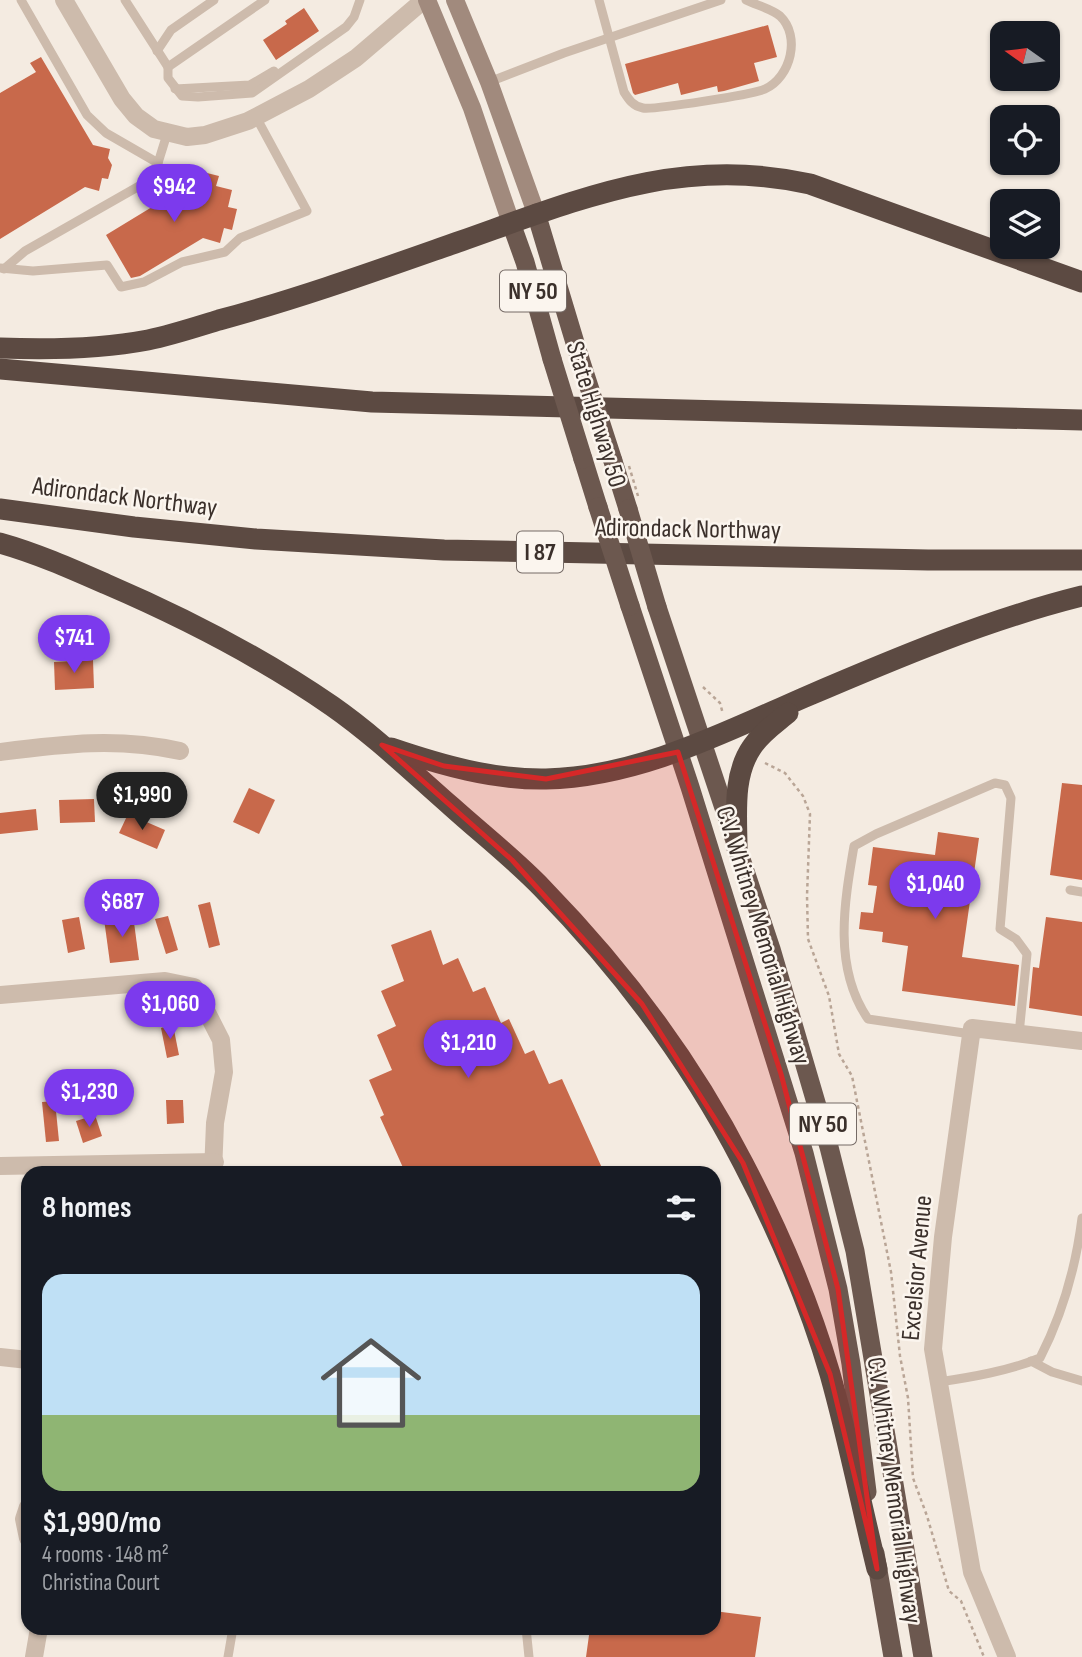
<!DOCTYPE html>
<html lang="en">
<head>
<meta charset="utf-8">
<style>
	body { margin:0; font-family:"Sofia Sans Condensed",sans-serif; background:#242831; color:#f1f3f6; height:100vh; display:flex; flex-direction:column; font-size:26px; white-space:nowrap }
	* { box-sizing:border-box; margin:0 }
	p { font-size:23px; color:#9ea1a6 }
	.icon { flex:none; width:38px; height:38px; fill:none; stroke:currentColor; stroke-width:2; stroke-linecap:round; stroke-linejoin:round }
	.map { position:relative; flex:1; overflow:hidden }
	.sheet { position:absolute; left:21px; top:1166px; width:700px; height:469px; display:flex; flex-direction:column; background:#171b24; border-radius:21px; box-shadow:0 2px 5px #0004 }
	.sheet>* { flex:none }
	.needle { width:46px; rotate:284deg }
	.tools { position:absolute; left:990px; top:21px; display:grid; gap:14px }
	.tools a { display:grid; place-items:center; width:70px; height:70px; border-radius:14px; background:#171b24; box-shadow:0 2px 5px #0004; font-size:35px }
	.price { position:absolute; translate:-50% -60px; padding:0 16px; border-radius:24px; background:#7c3aed; color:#fff; font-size:23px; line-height:46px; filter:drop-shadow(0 2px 4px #0008) }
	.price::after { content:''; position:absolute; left:50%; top:42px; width:21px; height:16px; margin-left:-10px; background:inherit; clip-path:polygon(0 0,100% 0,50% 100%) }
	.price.current { background:#222; color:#fff }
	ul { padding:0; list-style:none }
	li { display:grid; align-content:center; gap:14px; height:371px; padding:0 21px }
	li span { display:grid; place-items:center; height:217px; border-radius:21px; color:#555 }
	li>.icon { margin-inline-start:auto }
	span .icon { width:126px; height:126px; fill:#fffc; stroke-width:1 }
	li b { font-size:30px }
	h2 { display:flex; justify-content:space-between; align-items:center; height:84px; padding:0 21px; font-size:30px }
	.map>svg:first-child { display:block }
	.building { fill:#c8694b }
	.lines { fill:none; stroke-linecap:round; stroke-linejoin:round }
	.path { stroke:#b9a596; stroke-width:2.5; stroke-dasharray:3.5 3.5; stroke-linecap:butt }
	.service { stroke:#cdbbac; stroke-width:9 }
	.minor { stroke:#cdbbac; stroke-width:18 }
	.secondary { stroke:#a18a7d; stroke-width:18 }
	.trunk { stroke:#6c584f; stroke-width:19 }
	.motorway { stroke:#5c4a42; stroke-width:21 }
	.path-bridge { stroke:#b9a596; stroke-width:2.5; stroke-dasharray:3.5 3.5; stroke-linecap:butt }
	.trunk-bridge { stroke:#6c584f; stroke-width:19 }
	.marked { fill:#d62828; fill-opacity:0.2; stroke:#d62828; stroke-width:5; stroke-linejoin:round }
	.labels { text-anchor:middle; stroke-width:5; stroke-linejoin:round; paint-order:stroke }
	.shield { fill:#fbf5ee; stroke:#756b66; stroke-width:2 }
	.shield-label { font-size:24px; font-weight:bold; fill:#3b302b }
	.street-label { font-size:26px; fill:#3b302b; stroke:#fbf5ee }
</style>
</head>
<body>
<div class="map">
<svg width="1082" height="1657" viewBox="0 0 1082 1657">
	<rect width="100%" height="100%" fill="#f4ebe1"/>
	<g class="building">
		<path d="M304,8L319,31L276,60L263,40L287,24L285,21Z"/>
		<path d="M768,25L777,57L754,63L759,81L724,91L718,92L717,86L681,95L678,83L635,95L633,93L625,64Z"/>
		<path d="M41,57L93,145L110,149L108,158L112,165L108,179L102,178L99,191L85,187L0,239V93L36,72L30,63Z"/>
		<path d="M199,171L219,176L216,186L232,190L228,207L237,209L232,230L224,228L220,243L203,238L140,276L131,278L106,235L175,193L179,176L197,181Z"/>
		<path d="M93,660L94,688L55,690L54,662Z"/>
		<path d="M1062,783L1082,785V880L1050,875Z"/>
		<path d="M249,788L275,800L259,834L233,822Z"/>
		<path d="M94,799L95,822L60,823L59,800Z"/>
		<path d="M36,809L38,830L0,834V813Z"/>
		<path d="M128,814L165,830L157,849L119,833Z"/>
		<path d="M938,832L979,838L962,957L1019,965L1015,1006L902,991L908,946L882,942L883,932L859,929L861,912L873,913L877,886L868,885L873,847L935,855Z"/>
		<path d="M210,902L220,945L209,948L198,905Z"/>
		<path d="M133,915L139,960L110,963L104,919Z"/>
		<path d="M168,916L178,950L166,954L155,919Z"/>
		<path d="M79,917L85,949L68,953L62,920Z"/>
		<path d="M1046,917L1082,922V1016L1029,1008L1033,967L1039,968Z"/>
		<path d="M431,930L443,965L458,958L473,992L485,987L501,1023L509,1019L525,1054L534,1050L549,1084L562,1079L602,1168L591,1172H405L380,1117L384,1115L369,1080L392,1070L377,1035L396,1026L381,991L404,981L391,945Z"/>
		<path d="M173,1025L179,1055L167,1058L161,1028Z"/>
		<path d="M166,1100H183L184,1123L167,1124Z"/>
		<path d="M55,1101L59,1141L46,1142L42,1102Z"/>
		<path d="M95,1115L102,1136L83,1143L76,1121Z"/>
		<path d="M714,1611L761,1617L755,1657H586L590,1628H714Z"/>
	</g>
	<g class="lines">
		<g class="path">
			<path d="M703,687L720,703L723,714"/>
			<path d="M765,763L785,773L803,796L810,814L807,896L808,939L829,996L839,1054L852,1076L891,1272L900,1356L908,1398L913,1478L927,1516L949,1591L961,1601L984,1657"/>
		</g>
		<g class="service">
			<path d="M21,0L87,115L106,133L158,163L167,134"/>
			<path d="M125,0L168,67L265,0"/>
			<path d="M599,0L624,92C629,100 633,106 643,108C654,110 755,94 765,89C791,77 801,36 780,16C772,9 756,5 746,0"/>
			<path d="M157,51L171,30L214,0"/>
			<path d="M168,67V78L182,96L198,97L252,93L346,27L354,17L360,0"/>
			<path d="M489,82L564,53L721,0"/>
			<path d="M175,89L250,85L274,71"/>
			<path d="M0,268L33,271L107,265L121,287L144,282L182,262L225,252L240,238L307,211L256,117"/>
			<path d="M4,269L25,251L148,181L158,163"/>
			<path d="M1070,890L1082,892"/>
			<path d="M971,1034L868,1019C833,968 844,904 854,846L876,834L995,783L1005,785L1011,798L1000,929L1016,939L1027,954L1019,1034"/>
			<path d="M1031,1361L1052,1372L1082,1381"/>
			<path d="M939,1382C972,1377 1008,1371 1040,1358C1062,1315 1076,1266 1082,1218"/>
			<path d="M526,1628L529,1657"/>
			<path d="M228,1657L233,1628"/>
		</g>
		<g class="minor">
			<path d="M64,0L122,99L136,116L154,129L187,137L205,135L248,121L309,89L356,58L424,0"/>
			<path d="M0,752C63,744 117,737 180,751"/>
			<path d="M0,995L165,981L194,987L221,1040L224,1072L215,1123L213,1172"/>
			<path d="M0,1166L215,1162"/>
			<path d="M0,1357L28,1360"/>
			<path d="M28,1507L24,1519L28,1538"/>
			<path d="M34,1657L39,1628"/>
			<path d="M1007,1657L972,1572L933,1349L943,1237L972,1028L1082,1041"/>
		</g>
		<g class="secondary">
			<path d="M427,0L472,108L511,223"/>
			<path d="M455,0L489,82L536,213"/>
		</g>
		<g class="trunk">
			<path d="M536,213L579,356"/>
			<path d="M511,223L525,262L552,359"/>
			<path d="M583,459L598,507"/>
			<path d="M613,461L628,509"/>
			<path d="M630,606L690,787L804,1153L838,1289L851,1364L867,1492"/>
			<path d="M657,607L771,949L829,1147L855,1251L923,1657"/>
			<path d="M875,1553L893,1657"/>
		</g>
		<g class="motorway">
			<path d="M0,348C49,350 100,349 148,340C172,335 196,327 219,320C301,298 381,269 461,241C580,199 681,155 810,184L1082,282"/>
			<path d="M0,369L372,402L1082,420"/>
			<path d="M0,509L134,527L256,539L444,550L928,560H1082"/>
			<path d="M0,543C36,553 72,569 106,584C185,618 261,657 332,706C375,736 413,773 452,807C482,834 514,859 542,888C622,970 691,1062 743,1163C778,1230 809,1302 830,1374C848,1438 861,1504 877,1569"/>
			<path d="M391,748C441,765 493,780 546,779C637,777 721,734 803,698C894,659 986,620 1082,596"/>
			<path d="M737,849C737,815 732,776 752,747C761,733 776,723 788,713"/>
		</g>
		<path class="path-bridge" d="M629,466L638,496"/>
		<g class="trunk-bridge">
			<path d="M579,356L613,461"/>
			<path d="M552,359L583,459"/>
			<path d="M598,507L630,606"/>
			<path d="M628,509L657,607"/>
		</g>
	</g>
	<path class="marked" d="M382,745L444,766L546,779L678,752L781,1074L838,1289L877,1569L830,1374L743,1163L642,1004L512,860Z"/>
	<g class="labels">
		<g class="shield">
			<rect x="500" y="270.5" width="66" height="41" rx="5"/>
			<rect x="517" y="531.5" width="46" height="41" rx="5"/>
			<rect x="790" y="1103.5" width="66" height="41" rx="5"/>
		</g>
		<g class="shield-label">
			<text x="533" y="299">NY 50</text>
			<text x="540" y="560">I 87</text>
			<text x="823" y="1132">NY 50</text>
		</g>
		<g class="street-label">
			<text transform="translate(597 414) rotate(73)" y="9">State Highway 50</text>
			<text transform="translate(125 496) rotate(7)" y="9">Adirondack Northway</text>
			<text transform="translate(688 528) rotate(1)" y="9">Adirondack Northway</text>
			<text transform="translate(764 935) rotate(73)" y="9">C.V. Whitney Memorial Highway</text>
			<text transform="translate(916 1268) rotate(-85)" y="9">Excelsior Avenue</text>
			<text transform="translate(895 1490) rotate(82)" y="9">C.V. Whitney Memorial Highway</text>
		</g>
	</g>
</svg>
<div class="tools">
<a><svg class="needle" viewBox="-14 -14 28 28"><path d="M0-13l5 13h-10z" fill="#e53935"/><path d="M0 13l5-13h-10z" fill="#9ea1a6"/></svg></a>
<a><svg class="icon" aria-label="locate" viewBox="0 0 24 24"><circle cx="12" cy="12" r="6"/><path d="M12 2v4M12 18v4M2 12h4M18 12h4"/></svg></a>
<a><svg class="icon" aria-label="layers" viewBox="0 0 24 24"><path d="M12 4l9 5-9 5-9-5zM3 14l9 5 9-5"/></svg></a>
</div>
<b class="price" style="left:174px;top:224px">$942</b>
<b class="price" style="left:74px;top:675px">$741</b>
<b class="price current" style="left:142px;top:832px">$1,990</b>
<b class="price" style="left:935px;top:921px">$1,040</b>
<b class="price" style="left:122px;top:939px">$687</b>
<b class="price" style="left:170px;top:1041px">$1,060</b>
<b class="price" style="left:468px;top:1080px">$1,210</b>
<b class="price" style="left:89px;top:1129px">$1,230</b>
<section class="sheet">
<h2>8 homes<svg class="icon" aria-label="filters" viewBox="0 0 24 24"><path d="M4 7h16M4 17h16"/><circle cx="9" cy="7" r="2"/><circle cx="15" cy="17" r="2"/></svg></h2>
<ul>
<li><span style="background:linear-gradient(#bfe0f5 65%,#8fb573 0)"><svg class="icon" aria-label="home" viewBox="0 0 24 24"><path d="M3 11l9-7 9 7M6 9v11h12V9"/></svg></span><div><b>$1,990/mo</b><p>4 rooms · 148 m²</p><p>Christina Court</p></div></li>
</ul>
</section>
</div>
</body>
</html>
